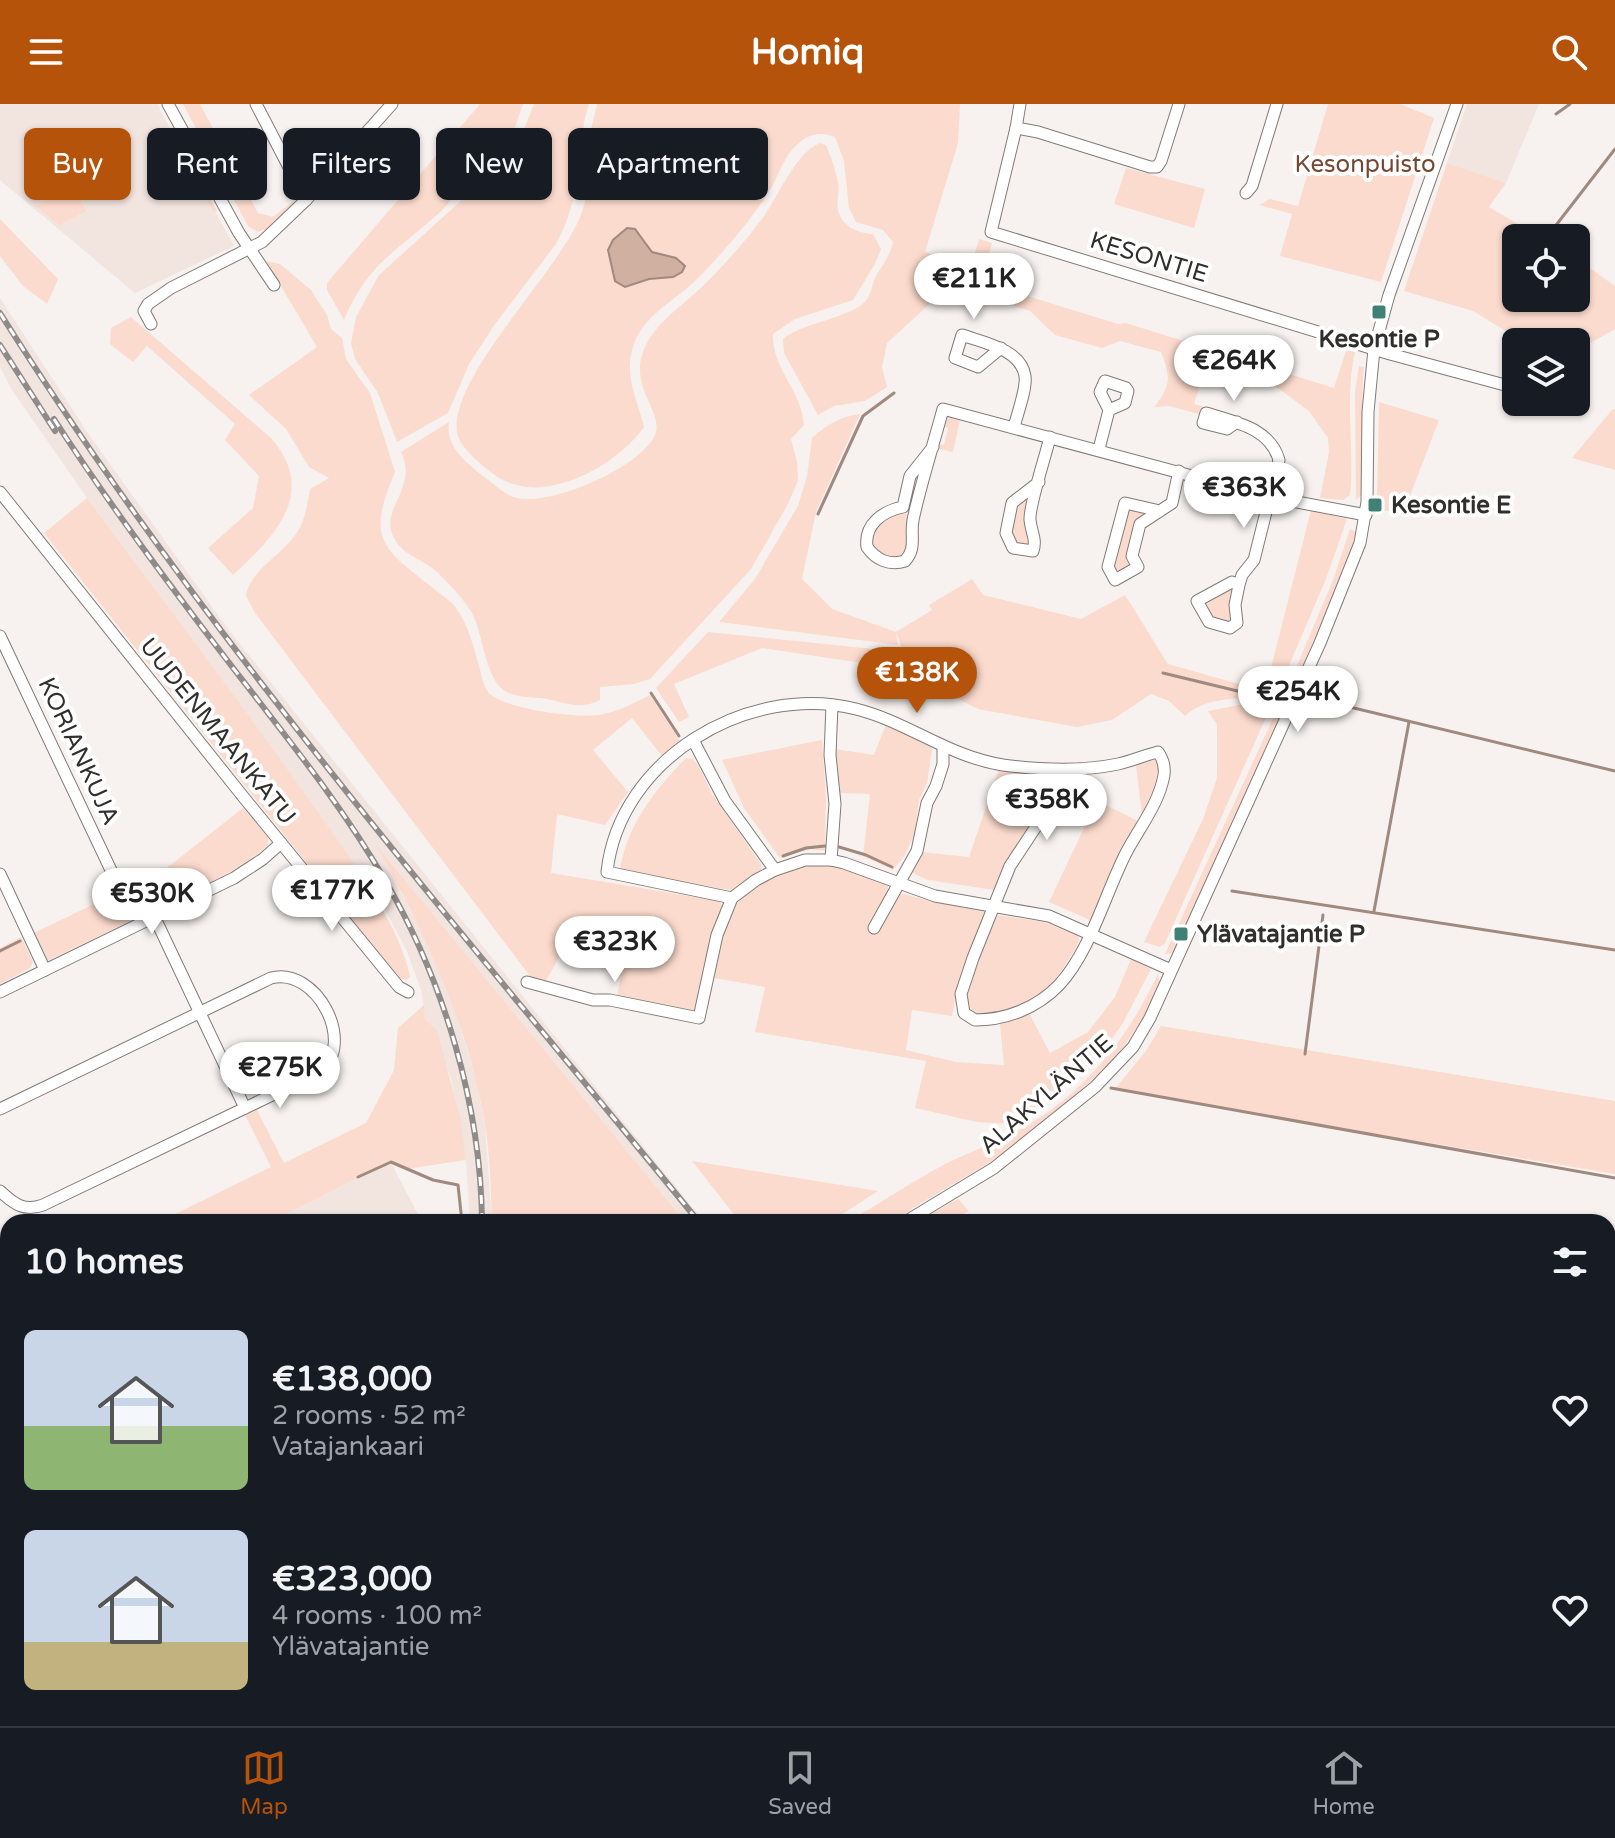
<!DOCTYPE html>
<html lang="en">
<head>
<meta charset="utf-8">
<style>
	body { margin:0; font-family:"Varela Round",sans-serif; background:#242831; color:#f1f3f6; height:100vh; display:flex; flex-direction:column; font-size:30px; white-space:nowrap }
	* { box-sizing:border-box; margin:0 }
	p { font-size:26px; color:#9ea1a6 }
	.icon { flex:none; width:44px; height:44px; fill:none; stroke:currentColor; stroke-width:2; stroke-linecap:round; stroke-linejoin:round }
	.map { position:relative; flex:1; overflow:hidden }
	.panel { position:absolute; left:0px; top:1110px; width:1616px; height:512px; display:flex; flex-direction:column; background:#171b24; border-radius:24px 24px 0 0; box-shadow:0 2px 6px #0004 }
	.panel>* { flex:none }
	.hud { position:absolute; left:24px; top:24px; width:800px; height:72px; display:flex; gap:16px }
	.buttons { position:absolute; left:1502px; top:120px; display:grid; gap:16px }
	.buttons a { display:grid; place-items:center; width:88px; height:88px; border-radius:12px; background:#171b24; box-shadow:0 2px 6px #0004; font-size:40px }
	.price { position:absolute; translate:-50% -68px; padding:0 18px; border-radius:28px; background:#fff; color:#222; font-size:26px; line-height:52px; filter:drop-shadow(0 2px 4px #0008) }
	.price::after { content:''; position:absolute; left:50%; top:48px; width:24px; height:18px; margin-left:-12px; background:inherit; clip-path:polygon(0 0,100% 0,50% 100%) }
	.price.on { background:#b45309; color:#fff }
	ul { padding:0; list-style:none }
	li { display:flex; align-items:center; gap:24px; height:200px; padding:0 24px }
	li span { display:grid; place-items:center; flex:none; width:224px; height:160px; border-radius:12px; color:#555 }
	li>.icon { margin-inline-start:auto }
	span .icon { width:96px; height:96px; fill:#fffc; stroke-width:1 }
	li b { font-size:34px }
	h2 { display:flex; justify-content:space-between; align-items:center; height:96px; padding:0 24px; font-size:34px }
	.chip { padding:0 28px; border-radius:12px; background:#171b24; box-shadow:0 2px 6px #0004; font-size:28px; line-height:72px }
	.chip.on { background:#b45309; color:#fff }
	header { display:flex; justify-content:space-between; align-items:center; height:104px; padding:0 24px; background:#b45309; color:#fff; font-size:36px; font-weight:800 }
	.tabs { display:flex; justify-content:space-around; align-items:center; height:112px; border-top:2px solid #363941; background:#171b24; font-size:22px; color:#9ea1a6 }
	.tabs a { display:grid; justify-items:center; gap:4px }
	.tabs .on { color:#b45309 }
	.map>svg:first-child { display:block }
	.built { fill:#f2e4de }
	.green { fill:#fbdbcd }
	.water { fill:#d0b0a1; stroke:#a0897e; stroke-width:2 }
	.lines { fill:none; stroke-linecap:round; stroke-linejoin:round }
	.stream { stroke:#a0897e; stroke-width:3 }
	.minor-casing { stroke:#807b78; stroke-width:13 }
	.major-casing { stroke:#d2d1d1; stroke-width:16 }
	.minor { stroke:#fff; stroke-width:11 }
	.major { stroke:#80e6d7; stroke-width:14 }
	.rail-casing { stroke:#8f8b89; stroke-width:6 }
	.rail { stroke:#fff; stroke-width:3; stroke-dasharray:9; stroke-linecap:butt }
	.poi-dot { fill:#3f8275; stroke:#fff; stroke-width:3 }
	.labels { text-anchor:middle; stroke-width:8; stroke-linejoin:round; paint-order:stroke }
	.park-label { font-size:24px; fill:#764731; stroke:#fff }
	.street-label { font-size:24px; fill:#312f2e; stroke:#fff }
	.poi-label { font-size:24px; font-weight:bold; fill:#312f2e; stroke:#fff; text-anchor:start }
</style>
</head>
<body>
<header><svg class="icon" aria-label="menu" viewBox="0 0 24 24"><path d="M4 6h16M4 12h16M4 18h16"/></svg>Homiq<svg class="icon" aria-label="search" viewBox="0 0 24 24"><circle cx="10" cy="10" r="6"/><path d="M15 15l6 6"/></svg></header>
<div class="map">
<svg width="1615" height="1622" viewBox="0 0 1615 1622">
	<rect width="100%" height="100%" fill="#f7f2ef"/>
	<g class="built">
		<path d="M0,0H157L234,142L135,189L0,76Z"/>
		<path d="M1467,0H1539L1506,79L1447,59Z"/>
		<path d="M0,194L87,328L228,525L704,1118H685L379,746L430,844L452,897L477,978L485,1022L492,1118H470L466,1056L451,974L425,916L422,889L407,847L381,798L285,662L87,394L12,286L0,263Z"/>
		<path d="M390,1057L422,1118H271Z"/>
		<path d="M0,1251L8,1255V1319L0,1324Z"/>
		<path d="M8,1350V1614H96L84,1622H0V1351Z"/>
		<path d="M136,1614H341L335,1622H124Z"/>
		<path d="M399,1614H581L580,1622H396Z"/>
		<path d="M608,1614H746L747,1622H606Z"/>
	</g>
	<g class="green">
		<path d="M183,0H200L258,109L273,113L297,94L281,114L268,124L258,128L248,122Z"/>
		<path d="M480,0H523C518,13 515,28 507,40C495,58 477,68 462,83C453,92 447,103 437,111C394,149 368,160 344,216L327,186V179Z"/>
		<path d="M534,0H589L584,18L580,75L566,119L556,140L495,220L469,260L448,309L397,338L378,289L355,255L351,239L356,213L379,171L515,48Z"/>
		<path d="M597,0H960L958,39L925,148L961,160L960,172L887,239L882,263L887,283L865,297L834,302L818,311L784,249L783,235C803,218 856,213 867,195C872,189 872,179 876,172C883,160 890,152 893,138L883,126L856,118L849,104L844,57L835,33C819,26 804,31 792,46C782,58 777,75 768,89C751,116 716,157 693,179C672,198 644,212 634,240C623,271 637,294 644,323C626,348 595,369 566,378C537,387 511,386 487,365C477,357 458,341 457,328C449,272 562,165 582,108C591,82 586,56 590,30C592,20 595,10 597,0Z"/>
		<path d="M1328,0H1400L1434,14L1381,178L1280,152L1292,110L1259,101L1270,95L1298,102Z"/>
		<path d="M172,25L217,107L214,108L204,91L200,92L169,32Z"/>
		<path d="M820,39L826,41C831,53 836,66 838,79C840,88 836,98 838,106C842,123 858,129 873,130L881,145L875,160L853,196L795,215L773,230C772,265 802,287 804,321L791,335L797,358L798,377L788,400L751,465L650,575L634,580L600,583V596C581,606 566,599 547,595C533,593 517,594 505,587C485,575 483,529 472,509C468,503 463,495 458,490C450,481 441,471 432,464C419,454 402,450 394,434C378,405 419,385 401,348L449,318C445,346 471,362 491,378C498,384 508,392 517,394C551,402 640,364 655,331C665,307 624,281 647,239C660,215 686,199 706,179C724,161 742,141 758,120C777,98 793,50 820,39Z"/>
		<path d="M1447,59L1506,79L1489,103L1541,134H1516V194H1576V154L1615,182V225L1576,247V238H1524L1473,207L1404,187Z"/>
		<path d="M1126,64L1205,85L1194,124L1114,100Z"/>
		<path d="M70,85L74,88L76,87L86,107L59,121L36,102Z"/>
		<path d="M0,115L58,175L47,200L23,182L0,152Z"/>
		<path d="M979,135L992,139L981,179L967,175Z"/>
		<path d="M266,157L280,160L311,186L327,211L331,225L342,234L346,255L370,289L395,368C367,435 380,443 433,484C440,490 450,496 456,504C469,522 474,544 480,566C482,573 484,583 488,588C502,605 577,614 599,611C618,608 634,599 650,591L680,637L662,652L632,614L593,646L628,688L605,721L557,710L551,769L719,797L723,803L707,849L698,904L688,908L617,892L623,861H633L638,832L571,818C564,839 558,859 545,878L533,876L255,509L246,492C250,467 278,453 293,434C305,420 307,402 310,385L329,374L309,363L286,325L249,291L317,243Z"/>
		<path d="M982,178L1118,220L1126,219L1334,284L1347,244L1355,247C1344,295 1355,343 1350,391L1343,396L1320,394L1329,348L1328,334L1309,307L1278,284L1219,264L1202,273L1194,300L1204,303L1202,311L1169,302L1154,303C1171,282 1171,273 1161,248L1120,237L1102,244L1055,231L1030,207L984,193Z"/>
		<path d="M131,213L271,334C319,389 274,433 233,471L208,444L253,404L259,372L225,336L235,320L147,242L133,258L110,240L111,224Z"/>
		<path d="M1359,262L1364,263C1359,304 1369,346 1362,386C1361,393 1361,391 1356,396L1355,289Z"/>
		<path d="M1379,298L1439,316L1403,410L1382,406L1377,398Z"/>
		<path d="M1615,305V366L1572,354L1612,306Z"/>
		<path d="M860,310L816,408L802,475L832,505L896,528L932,506L929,501L972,475L983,491L1081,515L1125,491L1168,560L1246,582L1271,564L1311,406L1347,415L1326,475L1279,585C1263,602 1216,584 1185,612L1169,597L1151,590L1112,616L1077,623L978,605L944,588L909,566L762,544L674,580L689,613L679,618L656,584L708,528L903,548L896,528L898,541L719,518L755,475L798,402L807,372L812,334C828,320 839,313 860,310Z"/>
		<path d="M947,313L960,316L953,348L936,344L937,340L944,341L948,324L941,322Z"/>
		<path d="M87,394C163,497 241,599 315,704C348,751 398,816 410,872L407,876L398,874L44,429Z"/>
		<path d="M1026,394L1028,395L1029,442L1017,440L1011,433L1014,407Z"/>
		<path d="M1127,403L1144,408V411L1132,462L1119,469L1113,460Z"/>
		<path d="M896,409L906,410L909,414L906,429L908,442L905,451L890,456L871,443C872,426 878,414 896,409Z"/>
		<path d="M1350,425L1356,428L1354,437L1325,511L1177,843L1173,849L1165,850L1296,564L1333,476Z"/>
		<path d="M1231,483L1234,486L1232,515L1229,519L1214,516L1204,501L1205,497Z"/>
		<path d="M1260,597L1272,600L1165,839L1160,843L1144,838L1203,715L1217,674V620L1208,607Z"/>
		<path d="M886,620L931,643L932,646L927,679L919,696L915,728L905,751L893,766L863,752L870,690L839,689L835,645L874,651Z"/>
		<path d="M822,636L826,693L825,747L810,745L780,754L744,704L722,656Z"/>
		<path d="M686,654L693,655L698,661L712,690L761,760V766L730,786L620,767C626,722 655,686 686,654Z"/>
		<path d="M1154,656L1159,661L1153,687L1142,711L1136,661Z"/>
		<path d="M999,665L1041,670L1045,673L1041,705L1006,758L994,786L928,776L910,768L922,748L969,753Z"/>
		<path d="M1106,701L1138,717L1090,816L1049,798L1087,718Z"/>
		<path d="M243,704L268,734V741C242,765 208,779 176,795L170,782L150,792L144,787L149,778Z"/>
		<path d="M376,741L685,1118H492C491,1085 490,1052 485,1020C468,919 425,829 376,741Z"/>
		<path d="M814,760C841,761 864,770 888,782V786L872,820L896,791L904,790L933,798L982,806L985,809L961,871L952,912L912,906L906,946L956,958L1004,961L1000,920L1029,909L1050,949L1088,928L1115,893L1131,855L1151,865L1123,919L1105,945L1075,974L1011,1020L977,1018L915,1004L926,957L755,928L765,883L714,874C729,799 735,780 814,760Z"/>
		<path d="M119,788L134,798L141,812L47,857L34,829Z"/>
		<path d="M998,811L1044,818L1078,832L1079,837C1057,881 1030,910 977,910C972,906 968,902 967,895C965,878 988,825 998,811Z"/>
		<path d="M21,833L33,858L30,864L0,880V844Z"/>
		<path d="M1158,870L1160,879L1148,907L1115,955L1067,998L1000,1052L913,1104L895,1118H859L856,1113C885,1096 915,1076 945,1060C967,1049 990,1041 1012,1030C1081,994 1125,939 1158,870Z"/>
		<path d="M424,901L425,916L437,926L460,1013L466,1056L407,1065L390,1057L271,1118H159L271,1063L245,1011L257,1006L284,1059L366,1019L394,966L398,924Z"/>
		<path d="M1161,922L1615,997V1070L1114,986L1146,947Z"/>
		<path d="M692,1057L878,1087L830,1118H740Z"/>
		<path d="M958,1095L969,1107L950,1118H917Z"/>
		<path d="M1608,1583L1615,1584V1622H1415L1367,1614H1608Z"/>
	</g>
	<path class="water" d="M627,124L635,125L652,148L676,154L685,162L682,168L673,173L649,175L625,183L615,177L608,146L613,136Z"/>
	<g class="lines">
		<g class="stream">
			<path d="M1556,10L1570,0"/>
			<path d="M1550,129L1615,45"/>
			<path d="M818,410L863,312L894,289"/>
			<path d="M1163,569L1254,591"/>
			<path d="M651,589L679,632"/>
			<path d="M1329,598L1615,667"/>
			<path d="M839,743L866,751L892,763"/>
			<path d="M783,752L806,744L825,742"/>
			<path d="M1232,787L1615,846"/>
			<path d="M1374,807L1409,618"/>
			<path d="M0,847L20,837"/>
			<path d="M1305,950L1323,811"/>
			<path d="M1111,984L1615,1074"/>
			<path d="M358,1073L391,1058L433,1076L458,1081L462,1118"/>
			<path d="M1609,1210L1615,1132"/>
			<path d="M1608,1306L1612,1347L1608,1357"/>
			<path d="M859,1614L879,1622"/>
			<path d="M1073,1614L1080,1622"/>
			<path d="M1285,1622L1295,1614"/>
		</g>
		<defs>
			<g id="minor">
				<path d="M168,0L239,129L274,181"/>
				<path d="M256,0L306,96"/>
				<path d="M1020,0L1016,24L991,128L1390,250L1516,284"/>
				<path d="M1016,24L1038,28L1150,63H1157L1161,57L1179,0"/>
				<path d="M1246,89L1252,82L1277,0"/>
				<path d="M151,220L144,207L148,200L171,184L262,138L306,96L392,0"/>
				<path d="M1001,244L978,263L955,254L962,231C982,238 1021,245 1025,272C1027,284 1017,311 1014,323"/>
				<path d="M1237,318L1227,325L1203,319L1206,309C1235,318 1270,324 1279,356L1254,456L1242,471L1239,481L1235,501L1237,519L1230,524L1209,518L1197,497L1232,478L1239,481"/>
				<path d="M933,343L910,372L903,403C883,407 864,420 867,443C876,456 890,462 905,457C917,444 910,432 913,416C921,379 933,342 943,305L1270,393L1366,411"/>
				<path d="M1099,345L1109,306L1100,288L1105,277L1126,284L1128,287L1125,299L1109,306"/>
				<path d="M1039,378L1012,399L1006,429L1013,444L1033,447C1037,435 1031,428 1030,416C1029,401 1046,351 1050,333"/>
				<path d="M0,388L245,695L399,883L408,888"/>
				<path d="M1160,407L1125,399L1108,463L1115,476L1138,463L1132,452L1140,420L1172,399L1179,367"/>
				<path d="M0,532L118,781L137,792L154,812L245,1004"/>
				<path d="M693,636L725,697L775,766"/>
				<path d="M831,756L835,700L830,651L832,601"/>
				<path d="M0,770L45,866"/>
				<path d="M732,794L607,768C619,655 748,578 856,605C908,618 947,652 1003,661C1041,666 1080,668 1118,660C1132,657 1145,651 1158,648C1163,655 1165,663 1164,671C1159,700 1139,724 1126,749C1105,790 1090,848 1059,881C1037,904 1006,916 975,916L964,909L961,890L973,854L1010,762L1049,703L1052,666"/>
				<path d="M874,824L917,747L927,699L936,682L943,660V644"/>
				<path d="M527,878L593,896H610L699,914L717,831L732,794L756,776L775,766L805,756H831L844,759L935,792L1049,812L1171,866"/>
				<path d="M0,888L234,774L263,755L281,739"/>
				<path d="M0,1005L271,874C316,862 357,939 320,968L43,1101C24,1108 14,1100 0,1087"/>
				<path d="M905,1118L994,1064L1095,983L1133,943L1150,914L1320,539L1360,439L1367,398L1368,308L1374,245L1389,191L1457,0"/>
				<path d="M0,1162L8,1165"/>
				<path d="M0,1335L8,1333"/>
				<path d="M1124,1614L1131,1622"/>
				<path d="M1322,1614L1367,1622"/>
				<path d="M835,1621L840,1614"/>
				<path d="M102,1622L114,1614"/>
				<path d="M597,1622L598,1614"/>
			</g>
			<g id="major">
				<path d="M0,1222L8,1226"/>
				<path d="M937,1614L952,1622"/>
			</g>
		</defs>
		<use href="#minor" class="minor-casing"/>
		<use href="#major" class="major-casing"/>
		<use href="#minor" class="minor"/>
		<use href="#major" class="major"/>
		<defs>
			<g id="rail">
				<path d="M0,209C204,533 458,822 699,1118"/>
				<path d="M0,241L55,327"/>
				<path d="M54,315C108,399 167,478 227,556C282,628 341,699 386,778C444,878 481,1001 482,1118"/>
				<path d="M1094,1614L1101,1622"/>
				<path d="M322,1622L328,1614"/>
			</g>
		</defs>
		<use href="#rail" class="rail-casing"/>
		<use href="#rail" class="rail"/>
	</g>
	<g class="poi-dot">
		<rect x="1371" y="200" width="16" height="16" rx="4"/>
		<rect x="1367" y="393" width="16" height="16" rx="4"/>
		<rect x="1173" y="822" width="16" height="16" rx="4"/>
	</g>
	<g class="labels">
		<g class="park-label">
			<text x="1365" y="68">Kesonpuisto</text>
		</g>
		<g class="street-label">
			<text transform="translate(1149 153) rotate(17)" y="8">KESONTIE</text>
			<text transform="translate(218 627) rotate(51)" y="8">UUDENMAANKATU</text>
			<text transform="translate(79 647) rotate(65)" y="8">KORIANKUJA</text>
			<text transform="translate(1046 990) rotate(-41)" y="8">ALAKYLÄNTIE</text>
		</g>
		<g class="poi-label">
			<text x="1379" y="243" text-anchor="middle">Kesontie P</text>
			<text x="1391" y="409">Kesontie E</text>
			<text x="1197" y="838">Ylävatajantie P</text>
		</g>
	</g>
</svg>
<div class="buttons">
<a><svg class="icon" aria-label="locate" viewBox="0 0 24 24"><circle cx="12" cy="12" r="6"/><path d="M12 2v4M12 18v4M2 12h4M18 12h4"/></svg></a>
<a><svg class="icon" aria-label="layers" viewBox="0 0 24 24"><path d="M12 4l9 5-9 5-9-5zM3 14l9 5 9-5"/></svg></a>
</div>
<b class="price" style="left:974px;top:217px">€211K</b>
<b class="price" style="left:1234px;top:299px">€264K</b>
<b class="price" style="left:1244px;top:426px">€363K</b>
<b class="price on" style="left:917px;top:611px">€138K</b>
<b class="price" style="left:1298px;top:630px">€254K</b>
<b class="price" style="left:1047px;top:738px">€358K</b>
<b class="price" style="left:332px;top:829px">€177K</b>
<b class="price" style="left:152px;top:832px">€530K</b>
<b class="price" style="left:615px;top:880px">€323K</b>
<b class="price" style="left:280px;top:1006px">€275K</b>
<div class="hud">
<a class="chip on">Buy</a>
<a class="chip">Rent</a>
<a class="chip">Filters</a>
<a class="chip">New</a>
<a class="chip">Apartment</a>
</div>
<section class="panel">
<h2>10 homes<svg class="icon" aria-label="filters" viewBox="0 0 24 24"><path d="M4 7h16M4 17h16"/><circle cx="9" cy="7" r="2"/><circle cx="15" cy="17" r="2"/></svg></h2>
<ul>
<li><span style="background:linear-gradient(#c9d6e8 60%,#8fb573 0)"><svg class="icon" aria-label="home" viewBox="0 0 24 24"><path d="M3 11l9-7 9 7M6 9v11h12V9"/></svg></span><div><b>€138,000</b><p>2 rooms · 52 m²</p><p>Vatajankaari</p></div><svg class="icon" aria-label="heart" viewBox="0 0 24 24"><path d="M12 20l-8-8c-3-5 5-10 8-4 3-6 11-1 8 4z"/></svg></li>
<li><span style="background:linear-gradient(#c9d6e8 70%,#c2b280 0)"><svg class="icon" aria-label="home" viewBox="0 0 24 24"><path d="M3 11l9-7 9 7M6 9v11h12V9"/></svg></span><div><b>€323,000</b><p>4 rooms · 100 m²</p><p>Ylävatajantie</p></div><svg class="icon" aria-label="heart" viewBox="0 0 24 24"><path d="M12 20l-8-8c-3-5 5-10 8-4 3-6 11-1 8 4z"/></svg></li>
</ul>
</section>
</div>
<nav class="tabs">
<a class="on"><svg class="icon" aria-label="map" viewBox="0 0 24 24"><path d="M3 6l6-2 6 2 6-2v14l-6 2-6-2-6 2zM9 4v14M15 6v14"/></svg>Map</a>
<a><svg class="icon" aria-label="saved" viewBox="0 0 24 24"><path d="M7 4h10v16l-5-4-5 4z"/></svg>Saved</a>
<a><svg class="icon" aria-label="home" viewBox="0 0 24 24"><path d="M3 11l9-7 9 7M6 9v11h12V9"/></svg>Home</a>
</nav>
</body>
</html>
